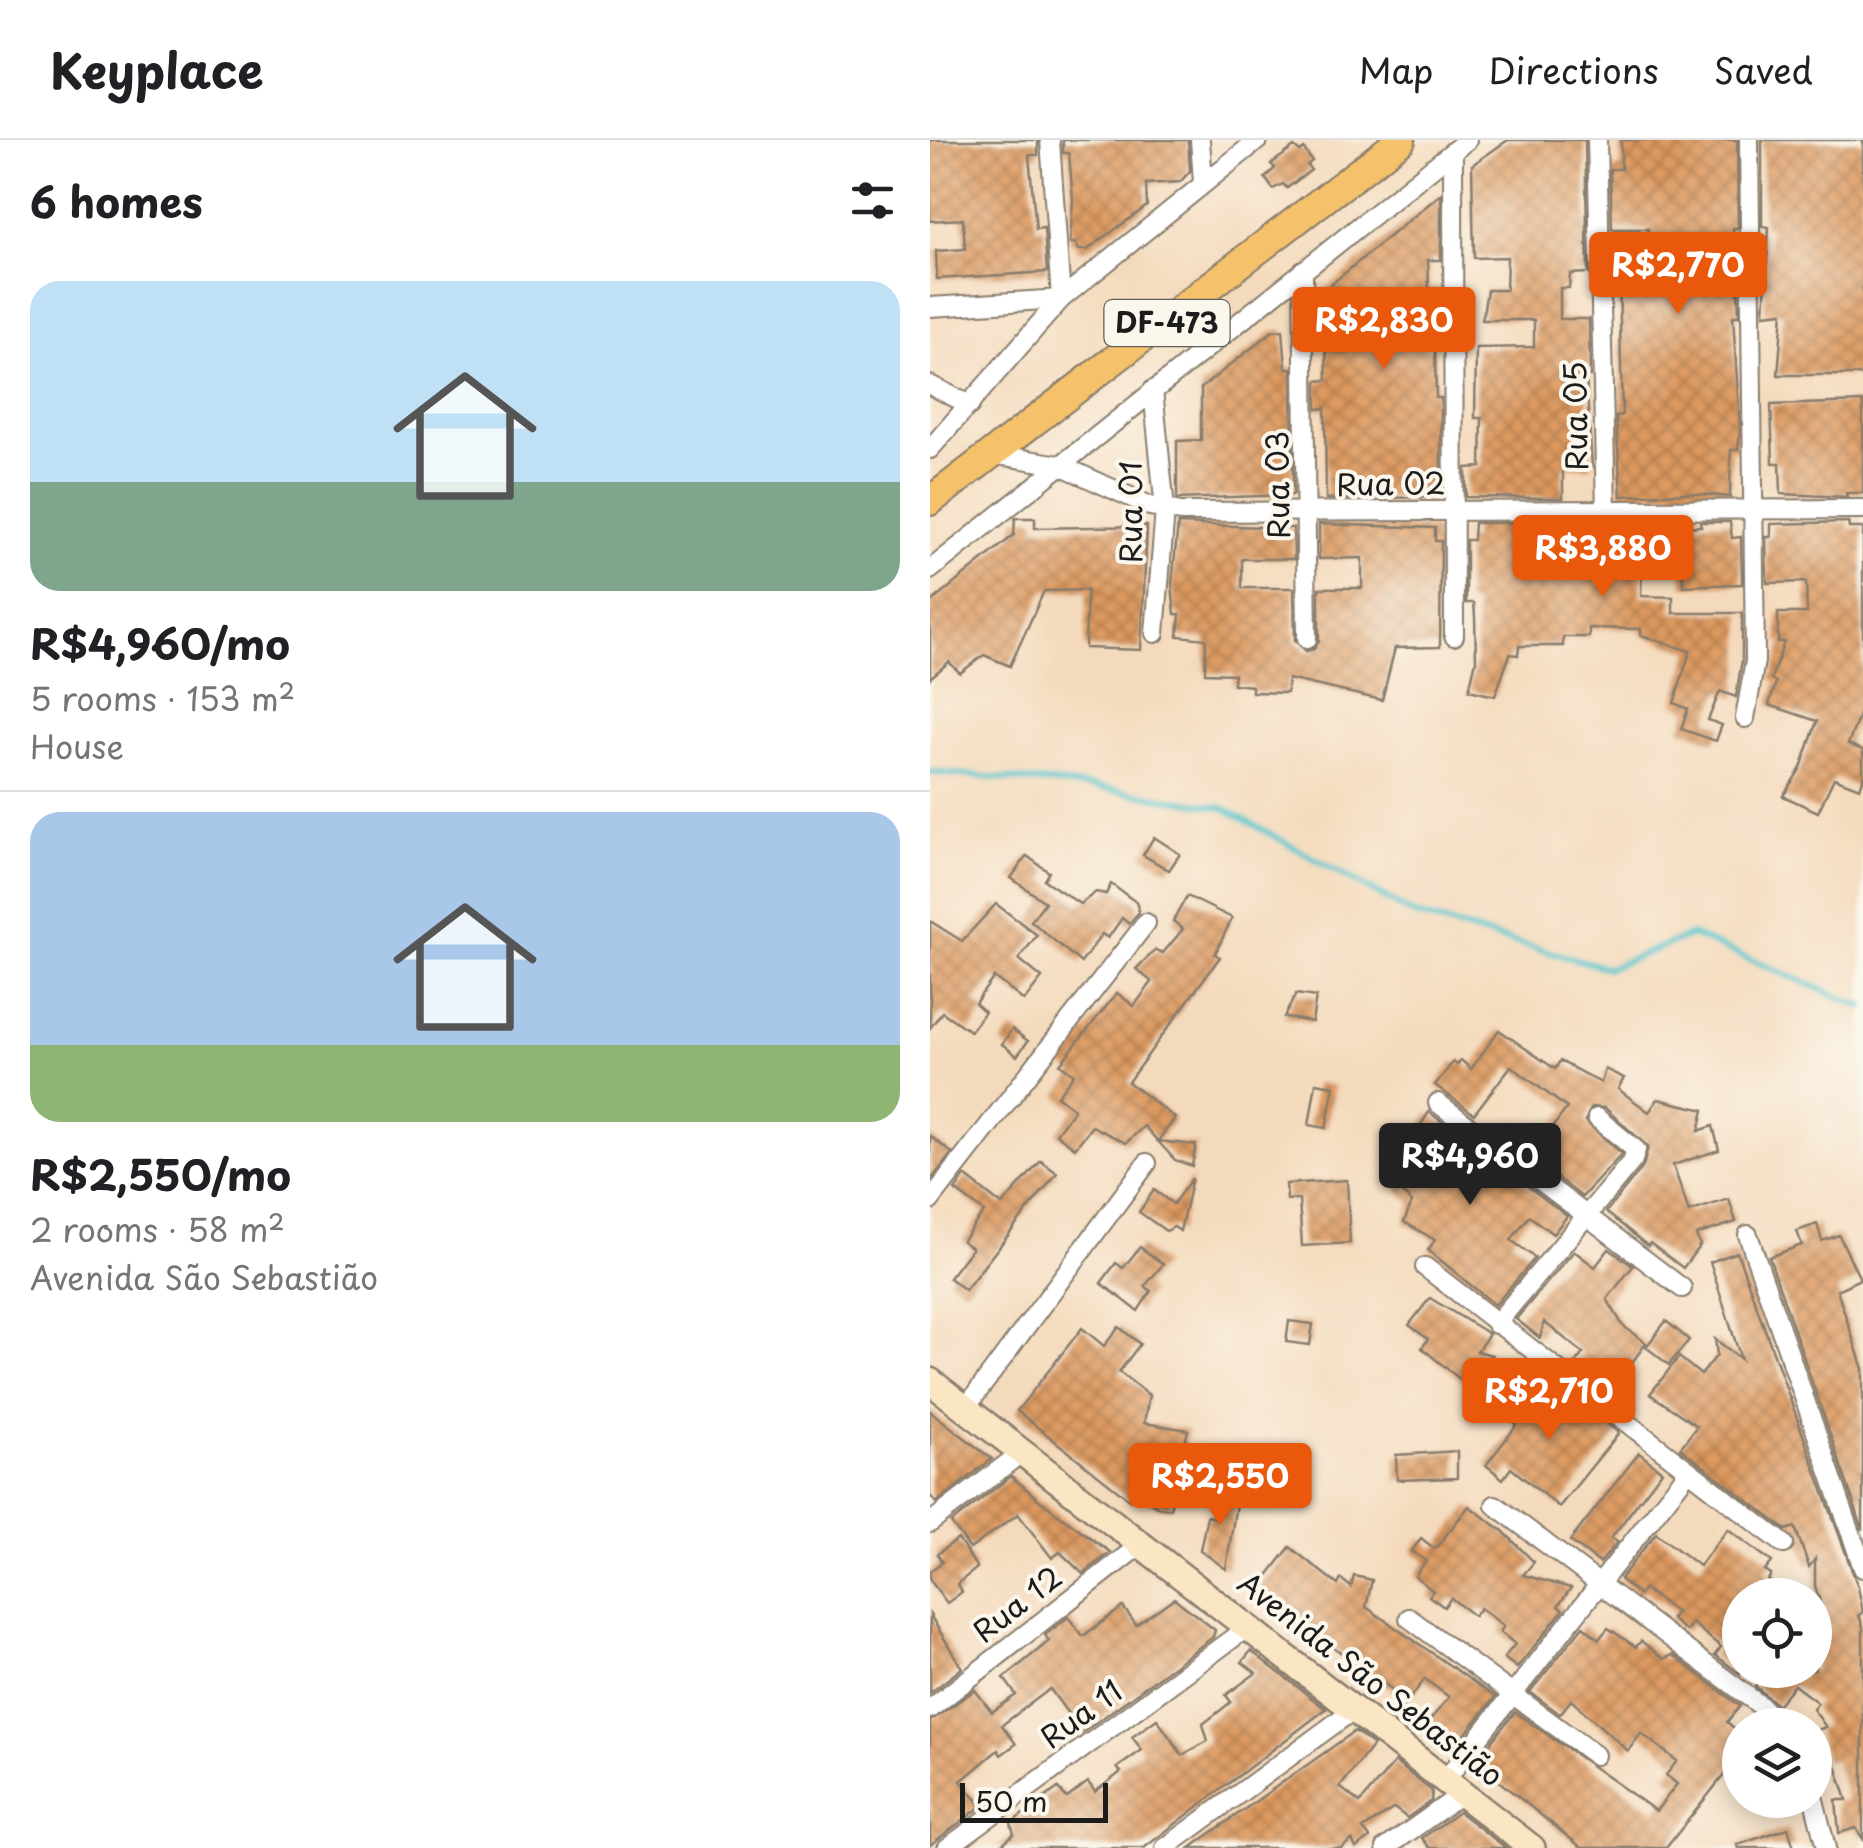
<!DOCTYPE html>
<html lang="en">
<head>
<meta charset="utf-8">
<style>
	body { margin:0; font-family:"Playpen Sans",sans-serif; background:#f2f2f2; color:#202124; height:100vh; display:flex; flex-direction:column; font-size:38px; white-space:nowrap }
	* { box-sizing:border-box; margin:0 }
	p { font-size:32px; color:#757577 }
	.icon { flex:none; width:55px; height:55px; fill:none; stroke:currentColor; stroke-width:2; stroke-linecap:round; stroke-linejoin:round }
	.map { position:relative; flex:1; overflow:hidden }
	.panel { display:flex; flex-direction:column; background:#fff; width:930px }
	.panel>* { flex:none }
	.buttons { position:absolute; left:792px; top:1438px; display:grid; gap:20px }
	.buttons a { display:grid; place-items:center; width:110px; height:110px; border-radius:50%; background:#fff; box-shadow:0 5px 25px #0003; font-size:50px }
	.scale { position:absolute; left:30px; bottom:25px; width:148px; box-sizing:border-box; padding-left:10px; border:5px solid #1c1c1c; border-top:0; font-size:28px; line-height:35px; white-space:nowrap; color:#1c1c1c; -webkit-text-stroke:8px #fbf7ec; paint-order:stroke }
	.price { position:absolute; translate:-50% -85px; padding:0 22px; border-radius:10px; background:#ea580c; color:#fff; font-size:32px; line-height:65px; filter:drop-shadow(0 2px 5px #0008) }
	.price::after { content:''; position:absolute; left:50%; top:60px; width:30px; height:22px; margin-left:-15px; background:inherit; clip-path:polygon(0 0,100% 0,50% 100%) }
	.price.current { background:#222; color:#fff }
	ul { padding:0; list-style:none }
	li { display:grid; align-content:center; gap:20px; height:530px; padding:0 30px }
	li+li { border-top:2px solid #e0e0e0 }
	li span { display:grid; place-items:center; height:310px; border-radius:30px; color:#555 }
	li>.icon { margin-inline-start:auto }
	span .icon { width:180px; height:180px; fill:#fffc; stroke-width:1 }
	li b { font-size:42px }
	h2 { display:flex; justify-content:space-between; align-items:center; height:120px; padding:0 30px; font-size:42px }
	header { display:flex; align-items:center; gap:60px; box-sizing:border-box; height:140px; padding:0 50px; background:#fff; border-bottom:2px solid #e0e0e0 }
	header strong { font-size:48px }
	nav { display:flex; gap:55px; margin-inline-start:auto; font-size:35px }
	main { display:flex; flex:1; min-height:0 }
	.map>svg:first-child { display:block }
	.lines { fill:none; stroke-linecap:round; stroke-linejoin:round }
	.stream { stroke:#56c4cb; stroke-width:6 }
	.building { fill:url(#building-cross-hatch) }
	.street-casing { stroke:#887b6c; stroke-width:22 }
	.secondary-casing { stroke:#887b6c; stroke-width:30 }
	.primary-casing { stroke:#887b6c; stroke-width:32 }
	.street { stroke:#fff; stroke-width:18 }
	.secondary { stroke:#fbe6c4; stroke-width:25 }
	.primary { stroke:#f5c16b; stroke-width:28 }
	.labels { text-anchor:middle; stroke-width:8; stroke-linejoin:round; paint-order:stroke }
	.shield { fill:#fbf7ec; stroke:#5f5e5a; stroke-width:2.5 }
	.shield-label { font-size:28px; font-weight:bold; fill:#1c1c1c }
	.street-label { font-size:30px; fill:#1c1c1c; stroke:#fbf7ec }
</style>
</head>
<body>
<header>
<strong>Keyplace</strong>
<nav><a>Map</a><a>Directions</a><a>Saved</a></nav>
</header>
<main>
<section class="panel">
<h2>6 homes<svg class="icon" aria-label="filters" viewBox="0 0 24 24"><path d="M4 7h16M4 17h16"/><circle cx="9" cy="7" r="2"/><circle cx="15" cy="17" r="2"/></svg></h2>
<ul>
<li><span style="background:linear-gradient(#bfe0f5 65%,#7fa58c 0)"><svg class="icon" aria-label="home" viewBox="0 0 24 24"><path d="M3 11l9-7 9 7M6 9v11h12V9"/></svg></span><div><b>R$4,960/mo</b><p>5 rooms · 153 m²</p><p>House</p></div></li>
<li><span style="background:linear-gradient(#a9c7e8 75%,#8fb573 0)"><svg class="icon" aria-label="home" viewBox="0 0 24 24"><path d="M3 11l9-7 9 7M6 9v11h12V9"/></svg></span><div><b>R$2,550/mo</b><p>2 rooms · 58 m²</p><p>Avenida São Sebastião</p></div></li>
</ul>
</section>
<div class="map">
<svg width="933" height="1708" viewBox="0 0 933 1708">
	<defs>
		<pattern id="building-cross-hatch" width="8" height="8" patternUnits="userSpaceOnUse" patternTransform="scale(2.5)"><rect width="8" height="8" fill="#dd9a60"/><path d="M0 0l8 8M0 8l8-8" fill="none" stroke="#b27d4e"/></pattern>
	</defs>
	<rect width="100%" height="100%" fill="#fbf7ec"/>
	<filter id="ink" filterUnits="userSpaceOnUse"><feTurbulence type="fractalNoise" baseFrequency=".01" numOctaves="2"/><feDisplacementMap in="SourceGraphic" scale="20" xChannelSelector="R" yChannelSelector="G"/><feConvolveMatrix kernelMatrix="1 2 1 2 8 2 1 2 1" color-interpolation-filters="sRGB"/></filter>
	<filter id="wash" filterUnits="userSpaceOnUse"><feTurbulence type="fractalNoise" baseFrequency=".0048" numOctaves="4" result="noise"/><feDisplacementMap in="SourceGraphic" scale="40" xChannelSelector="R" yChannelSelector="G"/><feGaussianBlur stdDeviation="2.25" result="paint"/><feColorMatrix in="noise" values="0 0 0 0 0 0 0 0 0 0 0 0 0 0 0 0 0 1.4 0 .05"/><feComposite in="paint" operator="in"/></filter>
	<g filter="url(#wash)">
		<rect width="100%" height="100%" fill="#f4dabc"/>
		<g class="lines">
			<path class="stream" d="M0,632L164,647L294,668L485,775L678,828L762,795L933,867"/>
		</g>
		<g id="blocks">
			<g class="building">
				<path d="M0,0H108V15H99L106,89L114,88L117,132L7,139L6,111L35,109L33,79L0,81Z"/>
				<path d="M133,0H258L260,31L250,42L216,44L217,66L157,110H149L145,103H140L143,60L139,13H133Z"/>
				<path d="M578,0H655L658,133L640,134L639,148H630V179H659L660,236H656L662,327H633V358L536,357V328L551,327L552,278H545L546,208L604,207V180H552L557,150H576L577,117L544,118L542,25Z"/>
				<path d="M691,0H807L808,88H803L801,147H808L809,176H803L810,289L808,310H801L800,357L758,353L691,356L686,277L692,275L689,133L717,132L719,118L718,89H682L680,29H691Z"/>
				<path d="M832,0H933V235H848L853,172L834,174L839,87L832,86Z"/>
				<path d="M364,7L370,12L374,9L382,21L377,25L381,30L357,48L353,44L343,49L335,38L345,28L341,24Z"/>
				<path d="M511,54V120H498L499,149L511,150V180L411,191V202L505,209L506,258H511V357L396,359L395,268L387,269V241L397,240L394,150Z"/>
				<path d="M353,190L356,228H362L363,355L247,359V301L271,300V248L343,191Z"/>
				<path d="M933,262V353H916L917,357L851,354L850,323H843L841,265Z"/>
				<path d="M85,378H105V388L217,386L211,510L155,508L157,450L114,451L80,526L54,515L30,533L19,522L0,538V463L84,395Z"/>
				<path d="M770,382H800L802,398L811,397L812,444L753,446V423H712L711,456L743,457V473H812V520L806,557L790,551L778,580L792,585L786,601L751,589L758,569L744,563L760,511L711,495V489L659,488V497H633V506H589L588,515L580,514L565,556L539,550L546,520L545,476L544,463H536V400H543L544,383H634L649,386V402H681V383H711L712,398L753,397V387L771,386Z"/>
				<path d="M918,382L919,388H933V566L918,604L933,610V639L930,648L904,638L888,672L853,656L871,628L887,581L839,565L846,542L841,539L854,502H848V473H877L876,442L837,443L836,397H841V384Z"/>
				<path d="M248,384L363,388L364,419H312V448H364L365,500L376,511L384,509L389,500V448H432V418L389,419V384L505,388V401H511L510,507L465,508L452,560L358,539L357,553L322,552V546L303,544L304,534L275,533L276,499L248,496L250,474H245L242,444Z"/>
				<path d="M224,697L250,714L239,730L213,715Z"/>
				<path d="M97,716L119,732L114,740L150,764L166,752L176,754L181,744L206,762L209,772L199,784L192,778L178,798L172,794L151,823L101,781L115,762L81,738Z"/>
				<path d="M257,756L302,778L285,814L290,817L198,942L245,978L228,1001L266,1005L262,1026L245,1020L214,986L196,1003L162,986L145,1008L126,994L144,969L127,956L144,934L130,924L187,853L204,866L222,842L206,829L225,810L233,813L253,789L243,781Z"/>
				<path d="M66,764L107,795L89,819L112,838L94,861L64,837L45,863L55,872L40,891L12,872L0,888V781L32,801Z"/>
				<path d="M366,854L386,857L382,882L354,877Z"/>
				<path d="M82,889L98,901L87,916L72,904Z"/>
				<path d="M569,890L625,929L630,921L671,943L675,929L694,938L688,949L719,972L728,959L774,970L769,991L783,986L789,1010L743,1025L759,1072L799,1059L806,1082L766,1095L770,1105L753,1128L720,1103L718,1106L676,1072L713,1027L718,1007L675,968L662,967L655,981L692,1014L652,1057L600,1017L637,968L581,926L544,974L505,945L523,922L527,925L531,920L541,929Z"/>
				<path d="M386,943L404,946L396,988L379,985Z"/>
				<path d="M499,972L637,1076L623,1094L599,1076L581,1100L605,1118L565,1165L498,1110L505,1100L474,1082L482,1062L468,1050L473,1012Z"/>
				<path d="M0,996L22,1013L0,1041Z"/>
				<path d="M111,1021L127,1033L35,1150L19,1138L42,1108L32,1101L54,1072L25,1050L35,1036L72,1065Z"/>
				<path d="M262,1038L250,1091L244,1087L236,1091L209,1072L224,1050L243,1064Z"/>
				<path d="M417,1040L420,1103L372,1106L369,1059L357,1060L356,1044Z"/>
				<path d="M887,1084L892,1101L909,1095L930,1139L907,1150L933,1229V1390L839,1117L872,1105L867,1091Z"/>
				<path d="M210,1107L233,1124L215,1146L221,1151L208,1171L171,1143L186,1123L193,1128Z"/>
				<path d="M679,1109L703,1126L677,1159L693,1186L716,1203L686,1245L667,1231L661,1239L644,1226L653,1213L614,1182L610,1198L586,1179L644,1111L665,1127Z"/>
				<path d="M807,1112L928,1447L933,1472L929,1475L933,1487V1699L926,1688L909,1693L906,1660H917L904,1619L896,1621L894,1615L887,1590L896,1587L883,1569L888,1563L864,1545L847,1565L825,1546L837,1530H885V1478L899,1490L885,1446V1419L879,1427L865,1387L856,1390L750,1308L767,1286L720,1254L749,1217L771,1235L787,1215L785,1199L811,1219L780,1122Z"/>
				<path d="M500,1158L559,1194L547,1211L562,1215L538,1246L492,1208L498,1199L479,1185Z"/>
				<path d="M359,1181L383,1184L380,1205L356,1202Z"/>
				<path d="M736,1181L759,1200L739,1225L716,1207Z"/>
				<path d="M189,1187L210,1204L189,1232L219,1255L214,1283L258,1290L240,1369L228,1367L202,1349L200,1360L87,1271L152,1188L174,1206Z"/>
				<path d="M583,1240L632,1276L646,1259L689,1293L629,1367L581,1328L573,1339L556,1325L587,1285L564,1264Z"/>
				<path d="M0,1271L62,1319L6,1363L0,1355Z"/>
				<path d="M527,1311V1338L467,1340L466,1315Z"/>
				<path d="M709,1313L732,1331L681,1398L687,1402L670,1423L640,1401Z"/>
				<path d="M81,1336L108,1359L180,1412L153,1434L130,1412L122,1418L88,1374L40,1409L21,1383Z"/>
				<path d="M289,1350L308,1351L296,1429L270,1410L277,1376L285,1378Z"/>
				<path d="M539,1366L573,1391L604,1422L593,1435L641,1448L628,1466L633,1470L587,1528L574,1518L585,1504L570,1492L574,1486L550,1468L544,1476L521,1458L514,1467L499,1456L503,1451L485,1436L496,1421L482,1411L491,1398L505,1409Z"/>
				<path d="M798,1389L842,1422L835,1431L841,1435L838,1440L859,1455H810V1534L785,1515L791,1507L762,1483L756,1491L741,1479L746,1472L714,1449L709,1455L690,1439L726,1393L769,1426Z"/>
				<path d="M28,1399L47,1428L27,1444L32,1452L17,1463L0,1440V1431L12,1422L7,1414Z"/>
				<path d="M360,1407L408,1445L411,1439L421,1447L424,1436L442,1440L436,1467L565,1557L525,1607L496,1585L519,1557L495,1539L478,1561L326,1451Z"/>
				<path d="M244,1458L285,1490L283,1497L152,1593L120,1549L72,1585L86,1604L71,1615L68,1610L31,1641L52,1666L0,1705V1581L45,1550L62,1572L86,1555L74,1538L119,1501L115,1495L138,1477L153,1496L193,1467L206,1485Z"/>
				<path d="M0,1475L32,1528L0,1553Z"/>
				<path d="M653,1486L669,1499L678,1488L706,1507L711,1501L734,1519L743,1515L810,1566L797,1582L810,1593V1639L798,1630L736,1708H652L545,1622L585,1572L726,1671L747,1644L736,1635L747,1621L711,1593L698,1611L641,1560L630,1574L600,1552Z"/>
				<path d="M321,1511L396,1569L214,1708H67L84,1694L81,1683L128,1648L137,1658L158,1642L165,1652L191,1632L187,1628L212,1610L202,1597L227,1579L252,1615L278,1601L273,1584L301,1562L296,1555L326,1533L312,1522Z"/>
				<path d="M425,1591L443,1605L410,1647L430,1663L465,1622L502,1651L501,1661L477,1678L464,1668L433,1689L440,1698L426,1708L422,1700L411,1708H260Z"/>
				<path d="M529,1672L576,1708H500L492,1698Z"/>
				<path d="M858,1688L864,1708H808L807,1705Z"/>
			</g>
		</g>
	</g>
	<g filter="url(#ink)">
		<use href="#blocks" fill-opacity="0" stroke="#887b6c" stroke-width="2.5"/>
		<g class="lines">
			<defs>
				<g id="street">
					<path d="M120,0L131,159"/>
					<path d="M270,0L273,42"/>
					<path d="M667,0L676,370"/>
					<path d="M523,11L524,496"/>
					<path d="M373,130L377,499"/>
					<path d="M0,167L131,159"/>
					<path d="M0,245L40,265"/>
					<path d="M223,250L235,370L225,493"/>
					<path d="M0,309L131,159L328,0"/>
					<path d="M62,314L130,325L220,366L251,372L933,369"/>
					<path d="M0,430L537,0"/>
					<path d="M815,578L825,521L819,0"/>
					<path d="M508,963L752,1148"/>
					<path d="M0,1061L216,783"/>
					<path d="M818,1095L933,1428"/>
					<path d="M495,1127L854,1404"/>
					<path d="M566,1184L703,1020L706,1010L667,978"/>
					<path d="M35,1269L217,1023"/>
					<path d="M565,1365L831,1566L849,1585"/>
					<path d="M0,1383L91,1313"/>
					<path d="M479,1478L665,1615"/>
					<path d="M0,1569L210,1405"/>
					<path d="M516,1639L757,1333"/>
					<path d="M884,1660L896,1708"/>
					<path d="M17,1708L318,1487"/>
					<path d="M235,1708L426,1568"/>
					<path d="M456,1708L533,1653"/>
				</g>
				<path id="secondary" d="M0,1241L602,1708"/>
				<path id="primary" d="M0,361L471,0"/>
			</defs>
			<use href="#street" class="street-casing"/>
			<use href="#secondary" class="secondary-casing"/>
			<use href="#primary" class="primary-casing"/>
			<use href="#street" class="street"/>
			<use href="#secondary" class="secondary"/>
			<use href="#primary" class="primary"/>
		</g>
	</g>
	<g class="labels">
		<rect class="shield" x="174.5" y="160" width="125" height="46" rx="8"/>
		<g class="shield-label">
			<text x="237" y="193">DF-473</text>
		</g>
		<g class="street-label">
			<text transform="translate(647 276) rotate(-91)" y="10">Rua 05</text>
			<text transform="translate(349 345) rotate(-91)" y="10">Rua 03</text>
			<text transform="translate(461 345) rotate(-1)" y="10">Rua 02</text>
			<text transform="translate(202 372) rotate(-90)" y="10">Rua 01</text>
			<text transform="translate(88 1465) rotate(-38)" y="10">Rua 12</text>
			<text transform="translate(440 1540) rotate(38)" y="10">Avenida São Sebastião</text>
			<text transform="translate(152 1575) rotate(-36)" y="10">Rua 11</text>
		</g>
	</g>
</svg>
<div class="buttons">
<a><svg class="icon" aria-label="locate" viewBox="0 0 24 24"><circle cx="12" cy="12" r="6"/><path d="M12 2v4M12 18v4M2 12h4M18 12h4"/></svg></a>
<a><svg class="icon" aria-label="layers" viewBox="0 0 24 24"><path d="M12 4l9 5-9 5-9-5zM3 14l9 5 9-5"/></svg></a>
</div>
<div class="scale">50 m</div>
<b class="price" style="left:748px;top:177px">R$2,770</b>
<b class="price" style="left:454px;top:232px">R$2,830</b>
<b class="price" style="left:673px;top:460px">R$3,880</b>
<b class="price current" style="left:540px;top:1068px">R$4,960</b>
<b class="price" style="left:619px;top:1303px">R$2,710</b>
<b class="price" style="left:290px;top:1388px">R$2,550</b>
</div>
</main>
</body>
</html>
